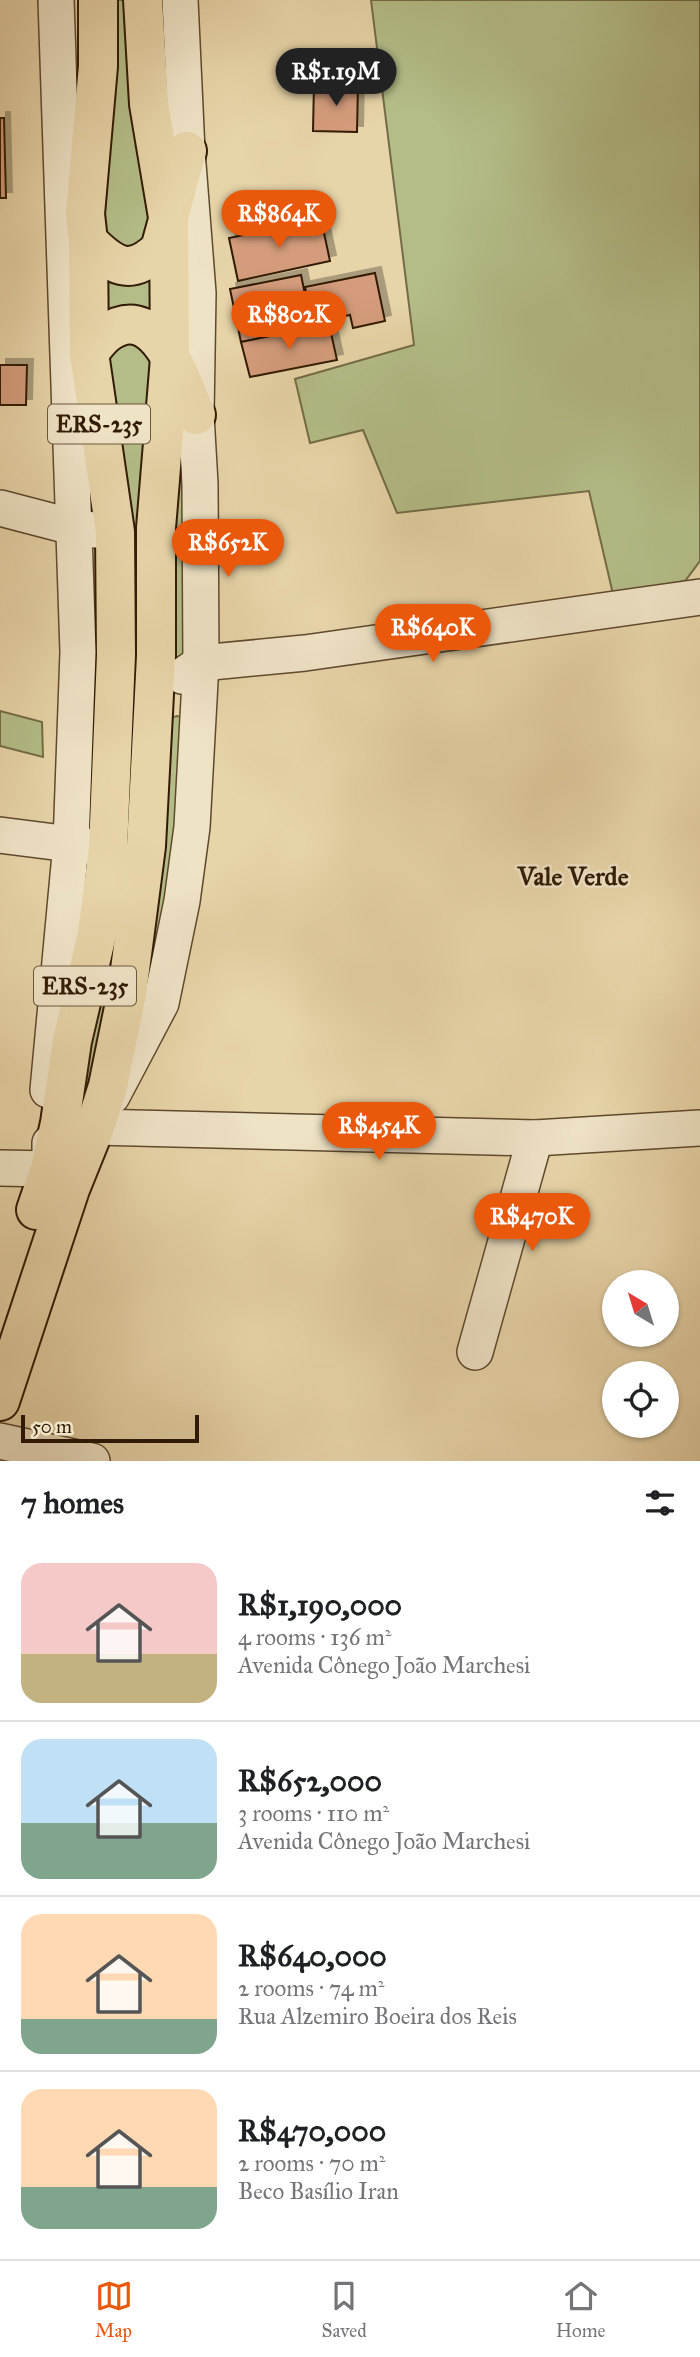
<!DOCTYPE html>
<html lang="en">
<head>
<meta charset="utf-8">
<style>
	body { margin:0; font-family:"IM FELL Great Primer",serif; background:#f6f6f6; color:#202124; height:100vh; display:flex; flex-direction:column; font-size:26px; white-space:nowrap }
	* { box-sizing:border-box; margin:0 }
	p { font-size:23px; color:#757577 }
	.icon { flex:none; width:38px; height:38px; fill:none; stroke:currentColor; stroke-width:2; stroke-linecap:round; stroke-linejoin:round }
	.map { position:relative; height:1461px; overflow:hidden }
	.details { display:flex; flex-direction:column; background:#fff; flex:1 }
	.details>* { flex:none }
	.needle { width:46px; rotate:322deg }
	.tools { position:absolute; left:602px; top:1270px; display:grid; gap:14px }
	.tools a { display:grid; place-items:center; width:77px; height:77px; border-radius:50%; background:#fff; box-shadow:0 2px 5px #0004; font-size:35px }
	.scale { position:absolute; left:21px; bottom:18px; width:178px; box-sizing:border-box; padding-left:7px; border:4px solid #321b04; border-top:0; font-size:19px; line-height:24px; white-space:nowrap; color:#321b04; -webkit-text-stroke:5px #efe3c6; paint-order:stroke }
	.price { position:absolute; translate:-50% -60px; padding:0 16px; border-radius:24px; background:#ea580c; color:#fff; font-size:23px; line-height:46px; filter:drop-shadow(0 2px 4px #0008) }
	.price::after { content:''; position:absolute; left:50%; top:42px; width:21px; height:16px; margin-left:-10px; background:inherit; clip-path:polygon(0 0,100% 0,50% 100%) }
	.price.selected { background:#222; color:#fff }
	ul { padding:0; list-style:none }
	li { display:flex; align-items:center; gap:21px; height:175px; padding:0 21px }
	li+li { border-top:2px solid #e0e0e0 }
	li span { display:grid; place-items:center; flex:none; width:196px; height:140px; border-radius:21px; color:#555 }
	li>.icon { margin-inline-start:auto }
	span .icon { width:84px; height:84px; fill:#fffc; stroke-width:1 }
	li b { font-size:30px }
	h2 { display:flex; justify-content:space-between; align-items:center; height:84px; padding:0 21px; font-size:30px }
	.menu { display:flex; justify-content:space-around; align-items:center; height:98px; border-top:2px solid #e0e0e0; background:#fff; font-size:19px; color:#757577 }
	.menu a { display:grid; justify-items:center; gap:4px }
	.menu .selected { color:#ea580c }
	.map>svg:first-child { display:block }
	.green { fill:#b4bd88; stroke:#736c46; stroke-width:2 }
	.building { fill:#d49c7c; stroke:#321b04; stroke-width:2; filter:url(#shadow) }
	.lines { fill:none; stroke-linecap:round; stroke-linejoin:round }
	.minor-casing { stroke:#5f492d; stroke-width:38 }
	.major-casing { stroke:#321b04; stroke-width:42 }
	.minor { stroke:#efe3c6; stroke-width:35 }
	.major { stroke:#e7d4a8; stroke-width:38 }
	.labels { text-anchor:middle; stroke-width:5; stroke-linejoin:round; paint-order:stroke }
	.shield { fill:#efe3c6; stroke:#6b573e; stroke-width:2 }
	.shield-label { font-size:23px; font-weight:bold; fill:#321b04 }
	.neighbourhood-label { font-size:26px; font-weight:bold; fill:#321b04; stroke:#efe3c6 }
</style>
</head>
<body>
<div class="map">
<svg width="700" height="1461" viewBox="0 0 700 1461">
	<defs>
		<filter id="shadow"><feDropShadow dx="6" dy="-6" stdDeviation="0" flood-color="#0004"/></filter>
	</defs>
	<rect width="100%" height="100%" fill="#e7d4a8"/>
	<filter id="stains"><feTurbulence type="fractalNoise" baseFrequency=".00286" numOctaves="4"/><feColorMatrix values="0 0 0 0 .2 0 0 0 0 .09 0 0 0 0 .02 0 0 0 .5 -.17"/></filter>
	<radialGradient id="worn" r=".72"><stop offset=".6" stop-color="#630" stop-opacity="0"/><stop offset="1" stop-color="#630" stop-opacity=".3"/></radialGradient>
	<g class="green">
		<path d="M108,0H134L154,203L145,242L124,252L99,232Z"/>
		<path d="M371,0H700V561L685,581L613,594L589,491L397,513L363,430L310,443L295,379L414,345Z"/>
		<path d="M151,274L157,319L100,320L98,276Z"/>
		<path d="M137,335L157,369L142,660L120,932L89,1093L72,1119L87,1026L106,356Z"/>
		<path d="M184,437L187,659L176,668L165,530Z"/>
		<path d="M0,711L42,722L43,757L0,746Z"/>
		<path d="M177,716L183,718L169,918L142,1001L170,718Z"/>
	</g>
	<g class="building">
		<path d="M314,83L358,84L357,132L313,131Z"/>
		<path d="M0,118H4L6,198H0Z"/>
		<path d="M321,219L330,261L238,281L229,238Z"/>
		<path d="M375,273L385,321L353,328L350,315L312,322L305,287Z"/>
		<path d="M301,275L312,328L241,342L230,289Z"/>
		<path d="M329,324L337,360L250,377L241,342Z"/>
		<path d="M0,365H27L26,405H0Z"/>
	</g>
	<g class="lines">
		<defs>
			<g id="minor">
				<path d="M0,508L73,527L94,530"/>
				<path d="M182,676L201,663L305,653L700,597"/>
				<path d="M0,835L94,847"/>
				<path d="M48,1090L71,844L78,652L56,0"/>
				<path d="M112,1096L161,1003L182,901L192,827L201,663L200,484L196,415L198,293L187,151L180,0"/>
				<path d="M67,1124L95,1127L535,1138L700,1128"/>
				<path d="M0,1168L50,1169V1143"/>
				<path d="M475,1352L535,1138"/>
				<path d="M0,1441L92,1461"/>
			</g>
			<g id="major">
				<path d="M88,241C113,266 130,278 160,249L187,151"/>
				<path d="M89,353C94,347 100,338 107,333C157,298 181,381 196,415"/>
				<path d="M36,1210L50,1169L60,1123L72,1041L97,934L108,849L116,655L115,532L89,353L88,241L85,214L98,66V0"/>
				<path d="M0,1401L70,1189L95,1127L108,1086L127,993L146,846L156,656V528L170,358L169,223L149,104L143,0"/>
			</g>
		</defs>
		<use href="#minor" class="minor-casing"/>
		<use href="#major" class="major-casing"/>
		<use href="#minor" class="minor"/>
		<use href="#major" class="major"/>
	</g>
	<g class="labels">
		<g class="shield">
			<rect x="48" y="404.5" width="102" height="39" rx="5"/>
			<rect x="34" y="966.5" width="102" height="39" rx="5"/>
		</g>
		<g class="shield-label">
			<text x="99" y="432">ERS-235</text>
			<text x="85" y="994">ERS-235</text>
		</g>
		<g class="neighbourhood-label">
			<text x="573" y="885">Vale Verde</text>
		</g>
	</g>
	<rect width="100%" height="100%" filter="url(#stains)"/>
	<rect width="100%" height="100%" fill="url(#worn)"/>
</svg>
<div class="tools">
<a><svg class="needle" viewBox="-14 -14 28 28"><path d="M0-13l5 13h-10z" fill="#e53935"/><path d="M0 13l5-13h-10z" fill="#757577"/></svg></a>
<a><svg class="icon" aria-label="locate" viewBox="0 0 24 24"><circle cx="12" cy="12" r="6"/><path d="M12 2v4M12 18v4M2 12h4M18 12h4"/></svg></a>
</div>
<div class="scale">50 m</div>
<b class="price selected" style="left:336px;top:108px">R$1.19M</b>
<b class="price" style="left:279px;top:250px">R$864K</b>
<b class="price" style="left:289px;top:351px">R$802K</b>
<b class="price" style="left:228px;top:579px">R$652K</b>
<b class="price" style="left:433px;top:664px">R$640K</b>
<b class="price" style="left:379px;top:1162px">R$454K</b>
<b class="price" style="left:532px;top:1253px">R$470K</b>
</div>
<section class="details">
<h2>7 homes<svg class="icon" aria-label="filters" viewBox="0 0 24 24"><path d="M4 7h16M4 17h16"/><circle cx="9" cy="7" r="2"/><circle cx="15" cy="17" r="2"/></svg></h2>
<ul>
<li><span style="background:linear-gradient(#f6c9c9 65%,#c2b280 0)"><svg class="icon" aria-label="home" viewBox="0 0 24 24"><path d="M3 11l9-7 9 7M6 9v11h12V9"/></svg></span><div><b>R$1,190,000</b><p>4 rooms · 136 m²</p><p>Avenida Cônego João Marchesi</p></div></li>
<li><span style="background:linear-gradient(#bfe0f5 60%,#7fa58c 0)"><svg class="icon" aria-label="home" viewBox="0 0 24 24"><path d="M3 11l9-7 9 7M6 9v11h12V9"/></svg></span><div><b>R$652,000</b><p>3 rooms · 110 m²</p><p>Avenida Cônego João Marchesi</p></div></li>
<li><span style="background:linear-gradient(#ffd9b3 75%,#7fa58c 0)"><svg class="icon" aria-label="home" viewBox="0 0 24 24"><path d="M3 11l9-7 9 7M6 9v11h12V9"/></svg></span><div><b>R$640,000</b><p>2 rooms · 74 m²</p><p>Rua Alzemiro Boeira dos Reis</p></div></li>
<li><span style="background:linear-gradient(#ffd9b3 70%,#7fa58c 0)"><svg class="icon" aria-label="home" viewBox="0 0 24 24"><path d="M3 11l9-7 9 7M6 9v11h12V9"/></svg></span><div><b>R$470,000</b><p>2 rooms · 70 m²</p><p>Beco Basílio Iran</p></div></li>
</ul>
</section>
<nav class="menu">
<a class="selected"><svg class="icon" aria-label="map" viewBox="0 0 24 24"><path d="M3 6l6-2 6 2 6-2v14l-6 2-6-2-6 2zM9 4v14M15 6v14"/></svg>Map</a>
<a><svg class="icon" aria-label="saved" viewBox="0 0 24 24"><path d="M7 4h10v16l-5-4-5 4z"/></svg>Saved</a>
<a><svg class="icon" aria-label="home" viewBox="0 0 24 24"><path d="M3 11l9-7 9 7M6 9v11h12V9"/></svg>Home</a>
</nav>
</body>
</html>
